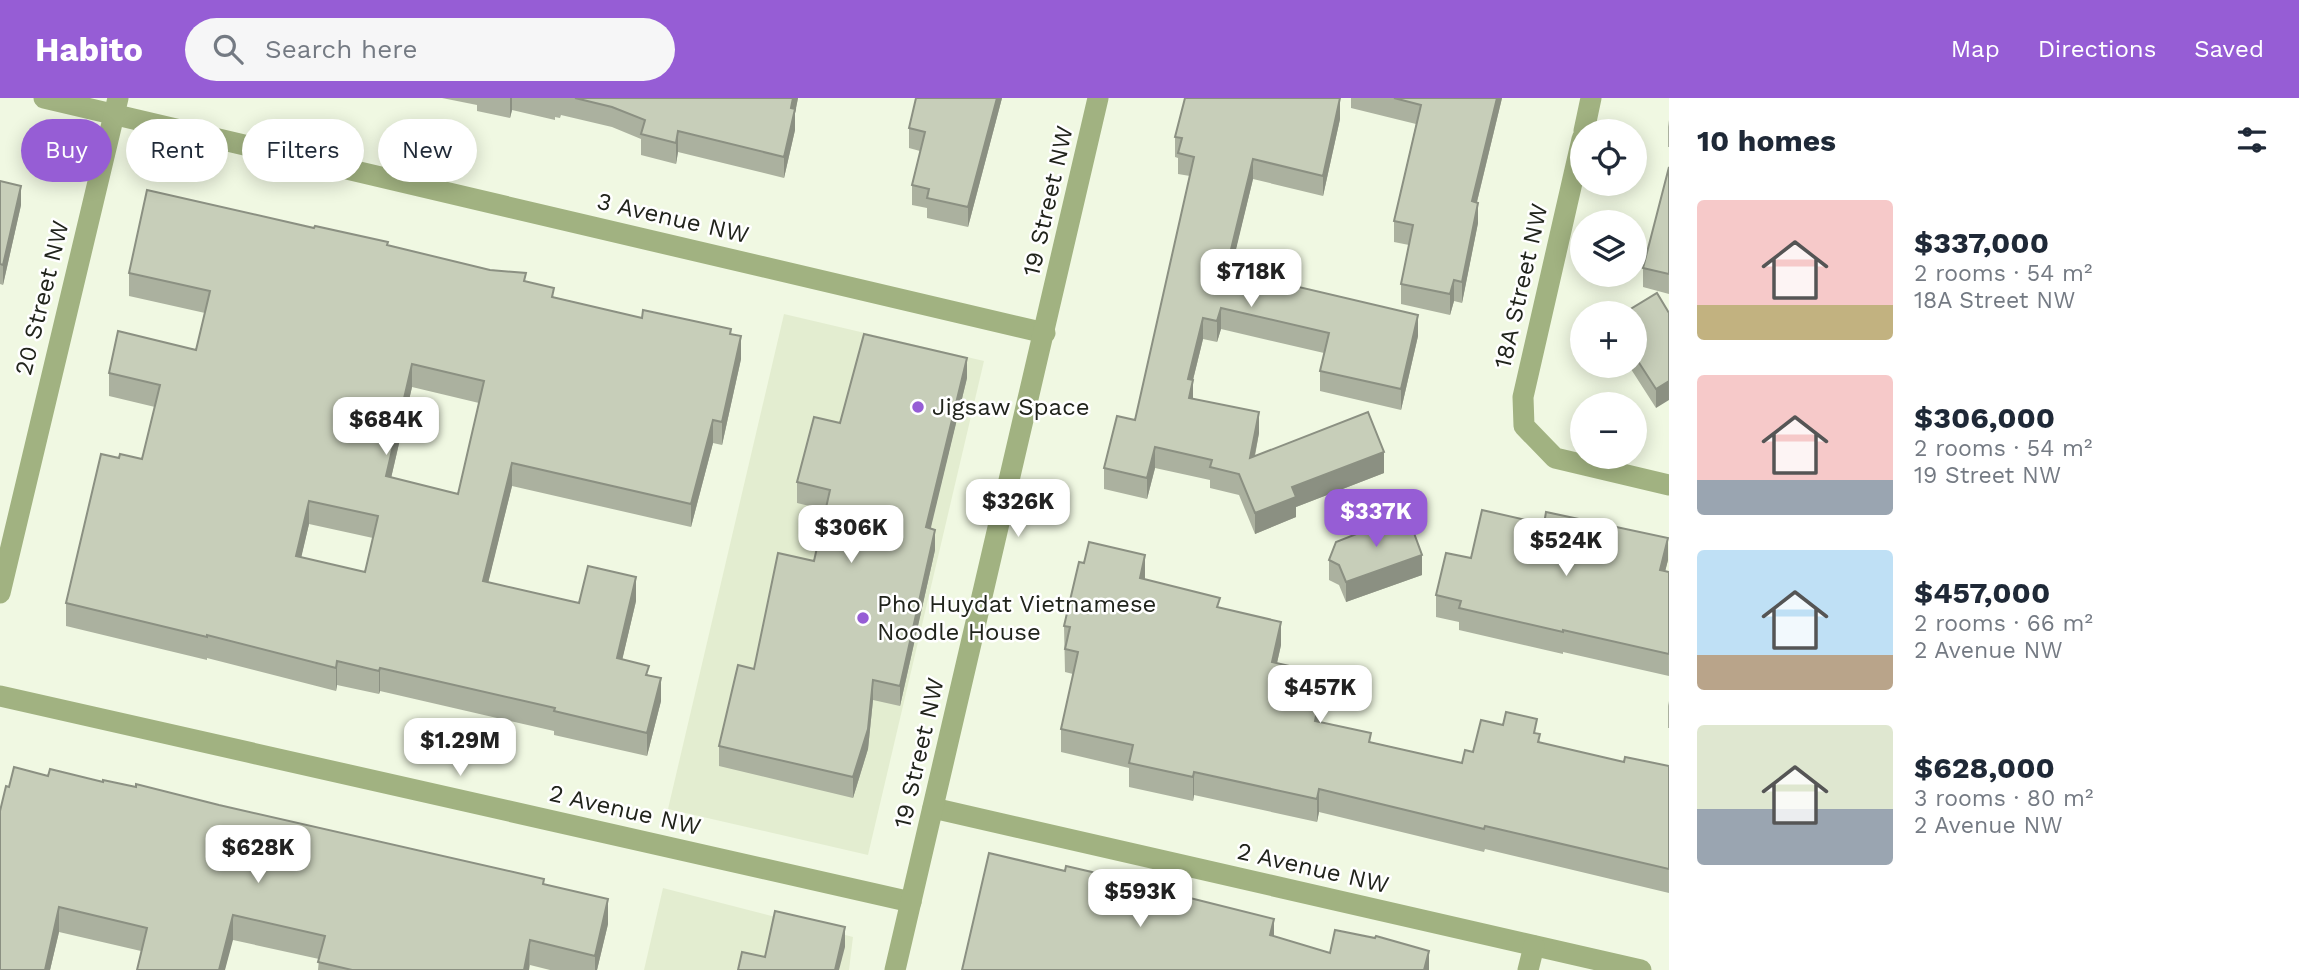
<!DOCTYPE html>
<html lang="en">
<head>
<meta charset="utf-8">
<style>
	body { margin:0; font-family:"Work Sans",sans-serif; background:#f6f6f7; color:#1f2937; height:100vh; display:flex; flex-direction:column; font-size:26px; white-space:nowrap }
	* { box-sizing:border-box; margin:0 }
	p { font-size:23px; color:#747a83 }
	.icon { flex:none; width:38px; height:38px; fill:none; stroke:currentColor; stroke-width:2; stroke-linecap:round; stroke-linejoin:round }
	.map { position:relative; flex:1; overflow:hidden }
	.drawer { display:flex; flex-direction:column; background:#fff; width:630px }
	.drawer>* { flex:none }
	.banner { position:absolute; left:21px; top:21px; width:665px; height:63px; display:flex; gap:14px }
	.buttons { position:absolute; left:1570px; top:21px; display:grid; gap:14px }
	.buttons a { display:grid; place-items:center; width:77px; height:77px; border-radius:50%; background:#fff; box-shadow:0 4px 18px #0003; font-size:35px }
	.price { position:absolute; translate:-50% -60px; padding:0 16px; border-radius:14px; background:#fff; color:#222; font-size:23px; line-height:46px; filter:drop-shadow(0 2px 4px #0008) }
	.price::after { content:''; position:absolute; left:50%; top:42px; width:21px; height:16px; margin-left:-10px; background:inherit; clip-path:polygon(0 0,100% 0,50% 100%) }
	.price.selected { background:#965dd5; color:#fff }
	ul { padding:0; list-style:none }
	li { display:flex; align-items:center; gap:21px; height:175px; padding:0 28px }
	li span { display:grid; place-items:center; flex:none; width:196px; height:140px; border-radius:7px; color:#555 }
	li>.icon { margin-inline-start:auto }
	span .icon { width:84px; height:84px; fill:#fffc; stroke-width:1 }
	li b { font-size:30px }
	h2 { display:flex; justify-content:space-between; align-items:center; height:84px; padding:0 28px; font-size:30px }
	.pill { padding:0 24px; border-radius:32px; background:#fff; box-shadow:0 4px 18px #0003; font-size:24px; line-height:63px }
	.pill.selected { background:#965dd5; color:#fff }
	header { display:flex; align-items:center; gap:42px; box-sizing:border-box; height:98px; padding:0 35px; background:#965dd5; color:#fff }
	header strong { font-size:33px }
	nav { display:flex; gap:38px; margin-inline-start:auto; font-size:24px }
	.search { width:490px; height:63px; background:#f6f6f7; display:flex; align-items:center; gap:18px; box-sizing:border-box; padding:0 24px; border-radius:38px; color:#747a83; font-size:26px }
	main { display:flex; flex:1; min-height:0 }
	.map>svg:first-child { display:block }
	.built { fill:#e3edd0 }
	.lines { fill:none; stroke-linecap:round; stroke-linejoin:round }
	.minor { stroke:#a1b281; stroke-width:21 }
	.tertiary { stroke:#a1b281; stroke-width:21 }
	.wall { fill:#abb19f; fill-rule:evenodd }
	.shaded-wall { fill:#8b9082 }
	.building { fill:#c7ceb9; stroke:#8b9082; stroke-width:2; fill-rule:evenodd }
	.poi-dot { fill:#965dd5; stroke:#fff; stroke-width:2.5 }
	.labels { text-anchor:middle; stroke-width:5; stroke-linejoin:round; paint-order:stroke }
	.street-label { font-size:24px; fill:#21241c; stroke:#fff }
	.poi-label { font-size:24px; fill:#21241c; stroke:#fff; text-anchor:start }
</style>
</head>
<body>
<header>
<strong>Habito</strong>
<div class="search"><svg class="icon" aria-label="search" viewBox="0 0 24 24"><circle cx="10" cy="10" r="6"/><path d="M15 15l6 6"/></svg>Search here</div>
<nav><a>Map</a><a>Directions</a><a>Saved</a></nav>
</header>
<main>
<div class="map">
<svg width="1669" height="872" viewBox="0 0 1669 872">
	<rect width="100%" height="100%" fill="#f0f8e2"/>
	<g class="built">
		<path d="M784,216L984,263L868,757L668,711Z"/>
		<path d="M663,790L853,839L849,872H644Z"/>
	</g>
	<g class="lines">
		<g class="minor">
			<path d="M44,0L1045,235"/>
			<path d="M1584,33L1591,0"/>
			<path d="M1582,41L1523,299L1524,328L1555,360L1669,387"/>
			<path d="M0,495L118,0"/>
			<path d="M0,598L911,804"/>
			<path d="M933,710L1641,872"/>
			<path d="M1528,872L1534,848"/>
		</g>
		<path class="tertiary" d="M895,872L1098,0"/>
	</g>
	<g class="wall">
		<path d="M442,0H798L795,15V32L784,80L678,54L676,66L641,57V41L612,29L561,17L560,20L555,19V22L512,12L510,20L477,13V7Z"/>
		<path d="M1002,0L968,129L927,120V110L912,107V87L920,53L909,50V30Z"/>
		<path d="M1351,0H1502L1477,104L1478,125L1462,205L1454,203L1450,217L1401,206V186L1409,147L1394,144V123L1416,26L1351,10Z"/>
		<path d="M1340,21L1323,98L1253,81L1230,174L1418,238L1401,312L1320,293V273L1324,255L1221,231L1217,244L1203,241L1193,282V301L1259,335L1255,358L1384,375L1296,409V419L1255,436L1239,397L1210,390V382L1155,370L1147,401L1104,391V370L1135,322L1190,78L1178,76V60L1175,59V39Z"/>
		<path d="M1669,22V49H1668V29Z"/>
		<path d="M1669,69V196L1643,189V170Z"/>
		<path d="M0,83L21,107L3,187L0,186Z"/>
		<path d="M388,147L526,183L554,199L642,220L731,236L741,261L722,347L713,345L691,429L512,388L488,484L579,505L636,503L622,562L649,577L661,603L647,658L554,637V633L380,593L379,596L337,587L336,593L207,560V562L66,528V505L119,360L142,361L155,309L109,298V275L196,252L205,215L129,198V175ZM412,289L479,305L458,396L391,380ZM309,426L373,440L365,474L301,459Z"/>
		<path d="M1657,195L1656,310L1629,268H1634V215Z"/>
		<path d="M967,280L930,430L935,452L900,608L873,602L868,651L853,700L719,668V648L754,571L814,463L826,412L797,405V384L840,325Z"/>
		<path d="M1471,460L1668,462L1665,473L1669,474V578L1563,554V556L1459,532V524L1436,519V497Z"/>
		<path d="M1329,462L1422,477L1346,504L1339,487L1329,482Z"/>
		<path d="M1084,465L1145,481L1220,510L1281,547L1277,565L1324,599L1319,624L1371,644L1462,665L1473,654L1537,635L1540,645L1624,664L1669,668V795L1485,751L1484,754L1319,714L1317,724L1194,697L1193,703L1129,689V670L1061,654V631L1073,576L1065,574L1064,528Z"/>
		<path d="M1669,603V630H1668V608Z"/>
		<path d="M48,678L103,684L219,707L544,786L608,826L597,872H550L530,867L529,872H318L319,861L233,842L141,853L59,834L50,872H0L9,689Z"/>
	</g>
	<g class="shaded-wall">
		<path d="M510,0H512V12L510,20Z"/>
		<path d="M793,0H798L795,15V32L784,80V59Z"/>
		<path d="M997,0H1002L968,129V109Z"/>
		<path d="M1340,0V21L1323,98V78Z"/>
		<path d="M1497,0H1502L1472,124V103Z"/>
		<path d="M678,33V54L676,66V45Z"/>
		<path d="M1253,61V81L1226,193V172Z"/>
		<path d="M21,88V107L3,187V167Z"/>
		<path d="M1478,105V125L1462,205V184Z"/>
		<path d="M1454,182V203L1450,217V196Z"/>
		<path d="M1221,210V231L1217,244V223Z"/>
		<path d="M1418,217V238L1401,312V291Z"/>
		<path d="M1203,220V241L1188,302V281Z"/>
		<path d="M741,238V261L722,347V324Z"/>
		<path d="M967,260V280L926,450V429Z"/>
		<path d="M412,266V289L386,402V378Z"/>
		<path d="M1193,282V303L1189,300Z"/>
		<path d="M1669,283V302L1656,310V291Z"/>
		<path d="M1259,314V335L1250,381V360Z"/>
		<path d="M713,322V345L691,429V406Z"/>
		<path d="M1155,349V370L1147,401V380Z"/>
		<path d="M1384,354V375L1296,409V419L1255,436V415L1292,389Z"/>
		<path d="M512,365V388L483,506V483Z"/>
		<path d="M309,403V426L296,482V458Z"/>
		<path d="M935,432V452L900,608V588Z"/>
		<path d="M1668,440V462L1660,494V472Z"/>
		<path d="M1145,457V480L1140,503V480Z"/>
		<path d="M1422,457V477L1346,504V484Z"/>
		<path d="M636,479V503L617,584V560Z"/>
		<path d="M1281,524V547L1272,587V564Z"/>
		<path d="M337,563V587L336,593V570Z"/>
		<path d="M380,570V593L379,596V573Z"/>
		<path d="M1324,576V599L1315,646V623Z"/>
		<path d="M661,580V603L647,658V635Z"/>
		<path d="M873,582V602L868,651L853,700V679Z"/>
		<path d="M1194,674V697L1193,703V679Z"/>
		<path d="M1319,691V714L1317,724V701Z"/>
		<path d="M608,801V826L597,872H595V858Z"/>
		<path d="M59,809V834L50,872H45Z"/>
		<path d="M233,817V842L225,872H219Z"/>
		<path d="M1274,821V852L1270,837Z"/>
		<path d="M845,829V849L839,872H835Z"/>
		<path d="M530,842L529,872H524Z"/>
		<path d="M1429,853V872H1424Z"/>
	</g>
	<g class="building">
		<path d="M575,0H793L791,10L795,11L784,59L678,33L676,45L641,36L645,22L612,9Z"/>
		<path d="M916,0H997L968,109L927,100L929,91L912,87L925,34L909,30Z"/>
		<path d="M1185,0H1340L1323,78L1253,61L1226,172L1418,217L1401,291L1320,273L1329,235L1221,210L1217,223L1203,220L1188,281L1193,282L1189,300L1259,314L1250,360L1368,314L1384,354L1292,389L1296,399L1255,415L1239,376L1210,369L1212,362L1155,349L1147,380L1104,370L1117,318L1135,322L1194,59L1178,55L1182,40L1175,39Z"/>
		<path d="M1394,0H1497L1472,103L1478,105L1462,184L1454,182L1450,196L1401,186L1413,127L1394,123L1421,7Z"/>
		<path d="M1669,69V176L1643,170Z"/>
		<path d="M0,83L21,88L3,167L0,166Z"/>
		<path d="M147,92L314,130L315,128L388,144L387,147L490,172L526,175L524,183L554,190L552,199L642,220L643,212L731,231L730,236L741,238L722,324L713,322L691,406L512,365L483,483L579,505L588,468L636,479L617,560L649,568L646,577L661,580L647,635L554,613L555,610L380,570L379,573L337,563L336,570L207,537V539L66,505L101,356L119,360L120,356L142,361L160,287L109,275L118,233L196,252L210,193L129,175ZM412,266L484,283L458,396L386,378ZM309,403L378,418L365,474L296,458Z"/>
		<path d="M1657,195L1669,215V283L1656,291L1634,257V215H1624Z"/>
		<path d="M864,236L967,260L926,429L935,432L900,588L873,582L868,631L853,679L719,648L738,567L754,571L778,455L814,463L830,392L797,384L814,319L840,325Z"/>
		<path d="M1482,412L1544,426L1546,414L1668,440L1660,472L1669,474V556L1563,532V534L1459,510L1461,503L1436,497L1446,455L1471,460Z"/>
		<path d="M1407,416L1422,457L1346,484L1339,467L1329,462L1336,444Z"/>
		<path d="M1089,444L1145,457L1140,480L1220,500L1217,509L1281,524L1272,564L1324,576L1315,623L1371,635L1369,644L1462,665L1465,652L1473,654L1481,622L1503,627L1506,614L1537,621L1534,635L1540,636L1538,644L1624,664L1625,659L1669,668V771L1485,728L1484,731L1319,691L1317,701L1194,674L1193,679L1129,665L1133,647L1061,631L1078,554L1065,551L1070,529L1064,528L1079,464L1084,465Z"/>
		<path d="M14,669L48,678L50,671L103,684V682L136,689V686L219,707L544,781L543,786L608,801L595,858L530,842L524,872H352L318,864L325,838L233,817L219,872H137L147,830L59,809L45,872H0V713L6,688L9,689Z"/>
		<path d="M989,755L1065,773L1066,768L1187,796L1186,799L1274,821L1270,837L1330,855L1335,832L1375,840L1376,838L1429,853L1424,872H962Z"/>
		<path d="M775,813L845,829L835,872H738L742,854L765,859Z"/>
	</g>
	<g class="poi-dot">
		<circle cx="918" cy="309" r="7"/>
		<circle cx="863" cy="520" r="7"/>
	</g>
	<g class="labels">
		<g class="street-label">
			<text transform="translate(1048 103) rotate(-77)" y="8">19 Street NW</text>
			<text transform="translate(673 120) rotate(13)" y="8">3 Avenue NW</text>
			<text transform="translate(1521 188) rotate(-77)" y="8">18A Street NW</text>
			<text transform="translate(42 200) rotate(-76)" y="8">20 Street NW</text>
			<text transform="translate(919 655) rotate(-77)" y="8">19 Street NW</text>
			<text transform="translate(625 712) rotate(13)" y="8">2 Avenue NW</text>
			<text transform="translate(1313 770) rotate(13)" y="8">2 Avenue NW</text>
		</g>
		<g class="poi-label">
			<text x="932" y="317">Jigsaw Space</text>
			<text x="877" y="514">Pho Huydat Vietnamese<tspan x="877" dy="28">Noodle House</tspan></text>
		</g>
	</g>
</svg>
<div class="buttons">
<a><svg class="icon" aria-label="locate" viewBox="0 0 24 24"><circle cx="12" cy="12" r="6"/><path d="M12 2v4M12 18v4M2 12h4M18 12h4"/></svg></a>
<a><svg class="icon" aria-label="layers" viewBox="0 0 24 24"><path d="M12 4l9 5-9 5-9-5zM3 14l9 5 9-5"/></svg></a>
<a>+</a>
<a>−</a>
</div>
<b class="price" style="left:1251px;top:211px">$718K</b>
<b class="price" style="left:386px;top:359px">$684K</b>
<b class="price" style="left:1018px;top:441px">$326K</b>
<b class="price selected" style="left:1376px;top:451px">$337K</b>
<b class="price" style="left:851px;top:467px">$306K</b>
<b class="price" style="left:1566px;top:480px">$524K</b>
<b class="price" style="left:1320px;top:627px">$457K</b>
<b class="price" style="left:460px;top:680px">$1.29M</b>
<b class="price" style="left:258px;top:787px">$628K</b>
<b class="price" style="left:1140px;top:831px">$593K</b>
<div class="banner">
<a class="pill selected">Buy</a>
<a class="pill">Rent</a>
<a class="pill">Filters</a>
<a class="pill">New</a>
</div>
</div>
<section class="drawer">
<h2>10 homes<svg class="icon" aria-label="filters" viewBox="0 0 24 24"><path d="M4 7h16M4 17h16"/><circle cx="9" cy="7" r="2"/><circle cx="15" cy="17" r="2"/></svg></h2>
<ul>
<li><span style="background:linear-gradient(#f6c9c9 75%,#c2b280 0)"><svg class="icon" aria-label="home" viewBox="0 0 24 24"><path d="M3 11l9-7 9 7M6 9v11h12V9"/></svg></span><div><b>$337,000</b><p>2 rooms · 54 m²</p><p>18A Street NW</p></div></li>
<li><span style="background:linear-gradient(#f6c9c9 75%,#9aa5b1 0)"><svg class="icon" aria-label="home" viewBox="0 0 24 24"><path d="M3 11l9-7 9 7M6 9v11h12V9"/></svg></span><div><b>$306,000</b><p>2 rooms · 54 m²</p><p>19 Street NW</p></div></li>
<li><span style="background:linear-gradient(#bfe0f5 75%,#b9a48a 0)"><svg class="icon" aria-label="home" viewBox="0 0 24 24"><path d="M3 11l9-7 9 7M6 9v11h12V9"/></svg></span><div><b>$457,000</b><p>2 rooms · 66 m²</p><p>2 Avenue NW</p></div></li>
<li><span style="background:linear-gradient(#dfe7d0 60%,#9aa5b1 0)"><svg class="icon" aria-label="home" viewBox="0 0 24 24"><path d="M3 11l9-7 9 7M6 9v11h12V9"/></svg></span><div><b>$628,000</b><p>3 rooms · 80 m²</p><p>2 Avenue NW</p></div></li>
</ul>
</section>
</main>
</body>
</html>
